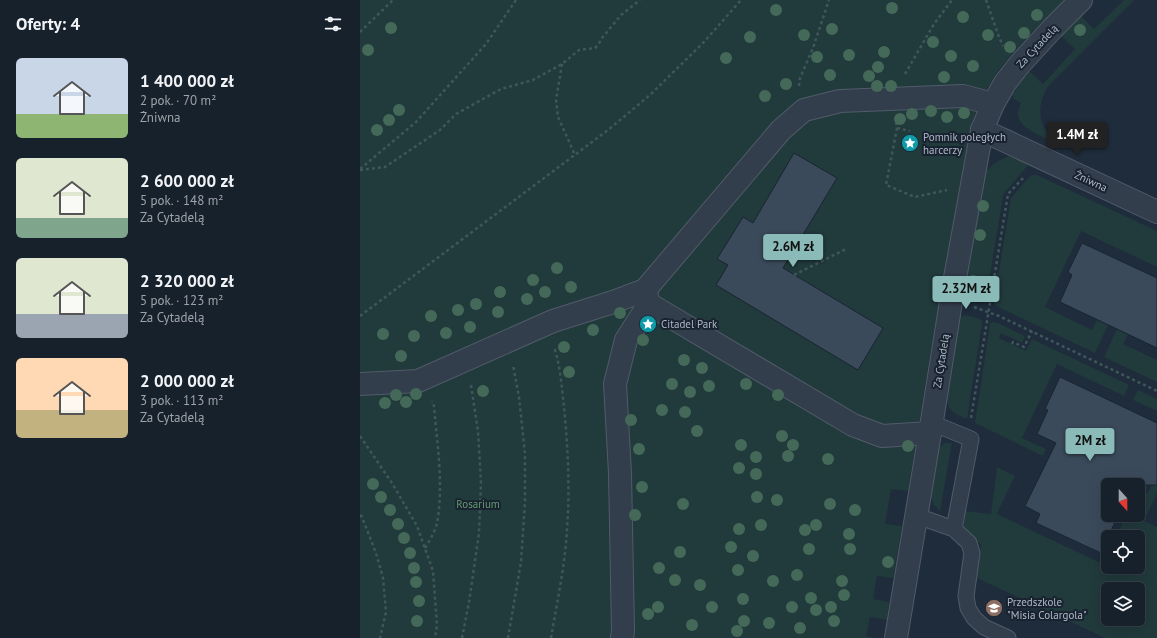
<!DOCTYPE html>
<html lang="pl">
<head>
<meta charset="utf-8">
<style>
	body { margin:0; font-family:"PT Sans",sans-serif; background:#202934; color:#f1f3f6; height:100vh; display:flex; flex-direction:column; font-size:15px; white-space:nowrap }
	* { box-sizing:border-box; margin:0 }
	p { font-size:13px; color:#9ea3a9 }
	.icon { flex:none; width:22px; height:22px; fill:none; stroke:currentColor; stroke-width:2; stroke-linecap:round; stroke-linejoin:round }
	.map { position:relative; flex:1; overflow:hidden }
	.details { display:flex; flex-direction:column; background:#17212c; width:360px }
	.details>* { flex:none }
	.needle { width:26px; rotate:159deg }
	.buttons { position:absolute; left:741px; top:478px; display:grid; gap:8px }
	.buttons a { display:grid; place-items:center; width:44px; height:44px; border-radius:6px; background:#17212c; box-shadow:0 4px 16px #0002,0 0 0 1px #363e48; font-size:20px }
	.price { position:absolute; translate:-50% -34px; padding:0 9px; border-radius:4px; background:#8bbbb9; color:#111; font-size:13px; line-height:26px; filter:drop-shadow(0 1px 2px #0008) }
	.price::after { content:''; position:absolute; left:50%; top:24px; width:12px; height:9px; margin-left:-6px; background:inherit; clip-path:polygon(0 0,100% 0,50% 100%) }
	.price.on { background:#222; color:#fff }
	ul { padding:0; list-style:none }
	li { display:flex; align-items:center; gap:12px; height:100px; padding:0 16px }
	li span { display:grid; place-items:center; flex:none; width:112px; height:80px; border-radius:6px; color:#555 }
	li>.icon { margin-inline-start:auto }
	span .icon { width:48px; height:48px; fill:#fffc; stroke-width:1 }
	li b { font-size:17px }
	h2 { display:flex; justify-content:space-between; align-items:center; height:48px; padding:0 16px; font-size:17px }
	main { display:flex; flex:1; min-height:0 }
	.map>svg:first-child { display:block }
	.green { fill:#213a3c; fill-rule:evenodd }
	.building { fill:#3b4a5b; stroke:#1a2532 }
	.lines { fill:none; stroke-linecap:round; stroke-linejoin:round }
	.service-casing { stroke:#515b69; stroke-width:17 }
	.pedestrian-casing { stroke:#515b69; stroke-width:24 }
	.minor-casing { stroke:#515b69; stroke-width:24 }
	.path { stroke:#3f575a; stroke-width:2.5; stroke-dasharray:3 3; stroke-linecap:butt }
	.service { stroke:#333e4c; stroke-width:15 }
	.pedestrian { stroke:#333e4c; stroke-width:22 }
	.minor { stroke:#333e4c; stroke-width:22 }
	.tree { fill:#446958 }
	.labels { text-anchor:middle; stroke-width:4; stroke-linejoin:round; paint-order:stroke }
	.street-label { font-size:11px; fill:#aeb8c8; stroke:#192330 }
	.poi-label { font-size:11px; fill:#aeb8c8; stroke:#192330; text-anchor:start }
	.park-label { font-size:11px; fill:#639b6f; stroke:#192330 }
</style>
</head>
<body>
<main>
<section class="details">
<h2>Oferty: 4<svg class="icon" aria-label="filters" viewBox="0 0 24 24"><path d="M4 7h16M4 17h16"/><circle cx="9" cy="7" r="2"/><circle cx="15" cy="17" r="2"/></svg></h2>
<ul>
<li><span style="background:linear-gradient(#c9d6e8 70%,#8fb573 0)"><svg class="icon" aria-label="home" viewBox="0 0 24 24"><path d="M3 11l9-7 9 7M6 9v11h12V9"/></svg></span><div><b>1 400 000 zł</b><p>2 pok. · 70 m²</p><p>Żniwna</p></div></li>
<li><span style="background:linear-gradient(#dfe7d0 75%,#7fa58c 0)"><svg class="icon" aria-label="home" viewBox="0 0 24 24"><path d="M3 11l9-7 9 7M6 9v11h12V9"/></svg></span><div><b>2 600 000 zł</b><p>5 pok. · 148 m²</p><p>Za Cytadelą</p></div></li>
<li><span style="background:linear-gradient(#dfe7d0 70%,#9aa5b1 0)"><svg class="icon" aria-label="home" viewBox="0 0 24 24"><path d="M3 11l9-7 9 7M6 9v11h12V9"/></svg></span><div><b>2 320 000 zł</b><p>5 pok. · 123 m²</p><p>Za Cytadelą</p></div></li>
<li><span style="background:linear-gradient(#ffd9b3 65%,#c2b280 0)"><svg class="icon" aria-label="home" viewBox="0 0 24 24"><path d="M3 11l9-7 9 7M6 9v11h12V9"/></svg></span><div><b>2 000 000 zł</b><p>3 pok. · 113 m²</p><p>Za Cytadelą</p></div></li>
</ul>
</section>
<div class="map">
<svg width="797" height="638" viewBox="0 0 797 638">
	<rect width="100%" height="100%" fill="#1f2c3b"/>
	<g class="green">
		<path d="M0,0H705C678,27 647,54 628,87C620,100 615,115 610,129L573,337L548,491L531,489L525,524L542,526L533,578L517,576L513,599L529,602L527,620L510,617L506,636L515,638H0Z"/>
		<path d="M764,0H774L689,85C681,96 677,114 684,127C688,133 694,139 699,144C686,138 656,129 658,112C658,109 660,106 661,103L654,99L652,95L669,71L683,84L715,49L701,36L721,16L734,29Z"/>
		<path d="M650,156L660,157L671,162L645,192L643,196L626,300L624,301C618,298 607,296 605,289L625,173C633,163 638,160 650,156Z"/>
		<path d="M673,175H677L797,231V267L721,231L685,307L732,330L737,320L748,325L735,353L634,305V302L651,198L669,177Z"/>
		<path d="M602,316C608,315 618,317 622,321V324L607,419C594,413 588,412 587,397L600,318Z"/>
		<path d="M632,322L638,323L665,336L662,343L641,333L639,338L664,350L666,351L672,339L769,385L764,396L697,364L662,438L686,449L683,456L615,423L630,324Z"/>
		<path d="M757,329L768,334L763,344L797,360V382L744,357Z"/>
		<path d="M778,390L797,399V411L773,400Z"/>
		<path d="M586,443H592L580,511L574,505L571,498L579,449L582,445Z"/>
		<path d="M637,467L655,476L637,514L743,564L748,553V567H778V537H756L766,515H778V489L788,493L793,482L797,484V493L784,521L797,527V638H745L617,578L621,545L603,529L605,511L631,514ZM748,589H778V619H748Z"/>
	</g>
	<g class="building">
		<path d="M434,153L477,178L423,268L523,328L498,370L356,285L368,265L357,259L383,217L393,223Z"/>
		<path d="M722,243L797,278V348L700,302L712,275L708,272Z"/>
		<path d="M700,377L797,423V485H748V519L755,522L741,553L676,523L680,514L665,506L696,443L677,434L688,410L685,409Z"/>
	</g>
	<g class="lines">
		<defs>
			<g id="service">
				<path d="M572,423L611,439L594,529"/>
				<path d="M557,516L594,529L609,543L612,553L606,596L608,608L614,618L624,627L648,638"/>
			</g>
			<g id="pedestrian">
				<path d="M289,304L493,425L522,436L570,433"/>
				<path d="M0,384L58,381L193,321L253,302L285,290L421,130L444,110L480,101L603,96L633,104"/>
				<path d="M262,638L263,631L260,473L255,384L266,340L289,304L285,290"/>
			</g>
			<g id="minor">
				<path d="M622,130L797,212"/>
				<path d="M536,638L570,433L593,289L622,130L633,104L645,83L659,65L693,28L721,0"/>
			</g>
		</defs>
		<use href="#service" class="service-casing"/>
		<use href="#pedestrian" class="pedestrian-casing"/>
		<use href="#minor" class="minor-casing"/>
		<g class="path">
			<path d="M626,0L639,37L643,46"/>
			<path d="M0,32L33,0"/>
			<path d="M202,64L196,100L198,117L215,155"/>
			<path d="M545,74L574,24L592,0"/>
			<path d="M439,86L440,78L453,48L469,0"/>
			<path d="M536,122L537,128L526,185L555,197L587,190"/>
			<path d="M537,128L550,131"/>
			<path d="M0,169L56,122L126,44L156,0"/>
			<path d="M0,170L25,167L80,130L96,114L141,89L173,80L202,64L219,50L235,48L238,45L242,38L261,15L280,0"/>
			<path d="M434,275L486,249"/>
			<path d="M614,307L639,316L797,391"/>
			<path d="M0,316L248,130L290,95L344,42L381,0"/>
			<path d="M652,344L653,342L664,347L672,331"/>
			<path d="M611,418L648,194L665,176"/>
			<path d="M0,436L32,483L57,526L73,571L77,625L75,638"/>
			<path d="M0,515L2,517L16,553L23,578L26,612L20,638"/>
			<path d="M65,548C70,540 75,532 77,523C84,486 77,443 74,406L72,401"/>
			<path d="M102,638L109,602L119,533L121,483L118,431L111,385"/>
			<path d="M148,638L161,562L165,502V454L159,397L153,365"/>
			<path d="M191,638C197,602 205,566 207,529C210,488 208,448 204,407C202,389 200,363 194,347"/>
		</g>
		<use href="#service" class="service"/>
		<use href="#pedestrian" class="pedestrian"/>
		<use href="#minor" class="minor"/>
	</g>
	<g class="tree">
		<circle cx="532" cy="8" r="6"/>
		<circle cx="416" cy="10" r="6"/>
		<circle cx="677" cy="15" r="6"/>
		<circle cx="603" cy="17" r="6"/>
		<circle cx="31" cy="28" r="6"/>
		<circle cx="472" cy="29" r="6"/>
		<circle cx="720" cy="30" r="6"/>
		<circle cx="664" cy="33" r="6"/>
		<circle cx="444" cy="35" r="6"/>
		<circle cx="628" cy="35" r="6"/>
		<circle cx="390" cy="37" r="6"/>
		<circle cx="573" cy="42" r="6"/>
		<circle cx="650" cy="47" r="6"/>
		<circle cx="8" cy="50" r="6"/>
		<circle cx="524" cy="52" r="6"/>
		<circle cx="489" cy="55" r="6"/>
		<circle cx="591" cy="56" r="6"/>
		<circle cx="457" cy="57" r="6"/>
		<circle cx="366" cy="58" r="6"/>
		<circle cx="613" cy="66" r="6"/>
		<circle cx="518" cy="67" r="6"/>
		<circle cx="470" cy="75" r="6"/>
		<circle cx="509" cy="76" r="6"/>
		<circle cx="584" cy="77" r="6"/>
		<circle cx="426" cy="84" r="6"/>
		<circle cx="517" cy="86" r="6"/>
		<circle cx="531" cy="86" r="6"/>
		<circle cx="405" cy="96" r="6"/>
		<circle cx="39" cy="110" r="6"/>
		<circle cx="571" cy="111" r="6"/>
		<circle cx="604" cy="113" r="6"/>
		<circle cx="552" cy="114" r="6"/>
		<circle cx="587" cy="117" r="6"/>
		<circle cx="540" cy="119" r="6"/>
		<circle cx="29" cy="120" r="6"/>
		<circle cx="17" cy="130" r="6"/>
		<circle cx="623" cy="206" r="6"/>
		<circle cx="620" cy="235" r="6"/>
		<circle cx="197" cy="268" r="6"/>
		<circle cx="173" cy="280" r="6"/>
		<circle cx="613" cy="281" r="6"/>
		<circle cx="211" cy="287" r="6"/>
		<circle cx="140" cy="292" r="6"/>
		<circle cx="185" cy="292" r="6"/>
		<circle cx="167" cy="299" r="6"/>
		<circle cx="116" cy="304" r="6"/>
		<circle cx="98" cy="310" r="6"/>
		<circle cx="138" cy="312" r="6"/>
		<circle cx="260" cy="313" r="6"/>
		<circle cx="71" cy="316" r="6"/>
		<circle cx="110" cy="327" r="6"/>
		<circle cx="233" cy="330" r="6"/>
		<circle cx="86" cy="333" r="6"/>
		<circle cx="23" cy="334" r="6"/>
		<circle cx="54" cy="336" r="6"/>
		<circle cx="283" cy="340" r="6"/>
		<circle cx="204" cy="347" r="6"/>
		<circle cx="41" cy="356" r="6"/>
		<circle cx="324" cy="360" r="6"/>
		<circle cx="342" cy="368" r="6"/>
		<circle cx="209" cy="372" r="6"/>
		<circle cx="312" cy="384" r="6"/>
		<circle cx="386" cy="384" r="6"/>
		<circle cx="349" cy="386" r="6"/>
		<circle cx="123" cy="391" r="6"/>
		<circle cx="330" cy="392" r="6"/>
		<circle cx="56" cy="394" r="6"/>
		<circle cx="36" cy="395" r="6"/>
		<circle cx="418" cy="395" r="6"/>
		<circle cx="46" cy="402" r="6"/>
		<circle cx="25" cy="403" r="6"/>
		<circle cx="302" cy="410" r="6"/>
		<circle cx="325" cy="412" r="6"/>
		<circle cx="271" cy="420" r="6"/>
		<circle cx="337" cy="431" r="6"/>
		<circle cx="422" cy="436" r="6"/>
		<circle cx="381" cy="445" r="6"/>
		<circle cx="433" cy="445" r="6"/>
		<circle cx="548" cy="446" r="6"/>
		<circle cx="279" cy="449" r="6"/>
		<circle cx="428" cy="456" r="6"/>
		<circle cx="396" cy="457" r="6"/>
		<circle cx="468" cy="459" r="6"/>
		<circle cx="379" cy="468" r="6"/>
		<circle cx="396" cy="474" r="6"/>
		<circle cx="13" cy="484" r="6"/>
		<circle cx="282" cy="487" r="6"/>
		<circle cx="21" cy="497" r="6"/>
		<circle cx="397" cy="497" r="6"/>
		<circle cx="417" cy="500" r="6"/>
		<circle cx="323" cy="504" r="6"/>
		<circle cx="470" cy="504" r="6"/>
		<circle cx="30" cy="510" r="6"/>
		<circle cx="495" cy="510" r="6"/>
		<circle cx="275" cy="515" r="6"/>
		<circle cx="38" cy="524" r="6"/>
		<circle cx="401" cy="525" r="6"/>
		<circle cx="456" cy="525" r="6"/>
		<circle cx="379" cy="529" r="6"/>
		<circle cx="445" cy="530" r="6"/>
		<circle cx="489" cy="534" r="6"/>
		<circle cx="44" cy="538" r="6"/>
		<circle cx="371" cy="547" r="6"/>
		<circle cx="449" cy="549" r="6"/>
		<circle cx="490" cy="549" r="6"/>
		<circle cx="320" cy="552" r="6"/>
		<circle cx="50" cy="553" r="6"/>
		<circle cx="393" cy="556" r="6"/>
		<circle cx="528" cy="562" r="6"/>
		<circle cx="54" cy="568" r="6"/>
		<circle cx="299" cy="568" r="6"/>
		<circle cx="378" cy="570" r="6"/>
		<circle cx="437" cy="575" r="6"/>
		<circle cx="315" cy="580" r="6"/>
		<circle cx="413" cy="581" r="6"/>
		<circle cx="482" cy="581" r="6"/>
		<circle cx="56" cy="582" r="6"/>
		<circle cx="340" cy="585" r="6"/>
		<circle cx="484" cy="595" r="6"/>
		<circle cx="451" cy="598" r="6"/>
		<circle cx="383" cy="599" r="6"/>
		<circle cx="59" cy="601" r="6"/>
		<circle cx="298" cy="607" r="6"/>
		<circle cx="352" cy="607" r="6"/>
		<circle cx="432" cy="607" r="6"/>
		<circle cx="471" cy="607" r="6"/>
		<circle cx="456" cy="610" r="6"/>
		<circle cx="288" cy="614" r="6"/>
		<circle cx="57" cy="621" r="6"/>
		<circle cx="384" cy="621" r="6"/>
		<circle cx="474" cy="621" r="6"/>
		<circle cx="409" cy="623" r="6"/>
		<circle cx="332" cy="625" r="6"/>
		<circle cx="440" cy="628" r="6"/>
		<circle cx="377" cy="631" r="6"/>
	</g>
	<defs>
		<symbol id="sight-disc" viewBox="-11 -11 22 22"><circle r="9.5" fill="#0f9aa8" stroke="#192330"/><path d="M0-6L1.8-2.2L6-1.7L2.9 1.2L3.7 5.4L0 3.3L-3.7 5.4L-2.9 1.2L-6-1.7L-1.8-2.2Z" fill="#fff"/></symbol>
		<symbol id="school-disc" viewBox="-11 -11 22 22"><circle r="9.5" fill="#8d6e63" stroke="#192330"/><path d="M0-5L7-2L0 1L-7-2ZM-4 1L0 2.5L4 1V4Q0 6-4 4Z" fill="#fff"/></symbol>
	</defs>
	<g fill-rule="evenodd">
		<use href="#sight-disc" x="540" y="133" width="20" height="20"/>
		<use href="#sight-disc" x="278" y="314" width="20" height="20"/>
		<use href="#school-disc" x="624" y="598" width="20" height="20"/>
	</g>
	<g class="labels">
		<g class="street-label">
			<text transform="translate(677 46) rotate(-47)" y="4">Za Cytadelą</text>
			<text transform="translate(731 181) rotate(25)" y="4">Żniwna</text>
			<text transform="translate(581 361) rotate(-81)" y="4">Za Cytadelą</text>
		</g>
		<g class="poi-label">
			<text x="563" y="141">Pomnik poległych<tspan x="563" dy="13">harcerzy</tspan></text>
			<text x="301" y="328">Citadel Park</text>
			<text x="647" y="606">Przedszkole<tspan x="647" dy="13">"Misia Colargola"</tspan></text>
		</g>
		<g class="park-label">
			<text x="118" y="508">Rosarium</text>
		</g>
	</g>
</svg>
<div class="buttons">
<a><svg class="needle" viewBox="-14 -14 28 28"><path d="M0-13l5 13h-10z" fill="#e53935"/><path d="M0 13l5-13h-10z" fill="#9ea3a9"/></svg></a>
<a><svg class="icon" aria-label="locate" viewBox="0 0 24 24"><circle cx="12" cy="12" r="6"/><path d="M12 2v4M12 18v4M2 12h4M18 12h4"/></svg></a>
<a><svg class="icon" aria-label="layers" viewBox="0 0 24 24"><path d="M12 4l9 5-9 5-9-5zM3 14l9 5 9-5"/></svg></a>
</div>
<b class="price on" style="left:717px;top:156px">1.4M zł</b>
<b class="price" style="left:433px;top:268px">2.6M zł</b>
<b class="price" style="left:606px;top:310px">2.32M zł</b>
<b class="price" style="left:730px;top:462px">2M zł</b>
</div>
</main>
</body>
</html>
